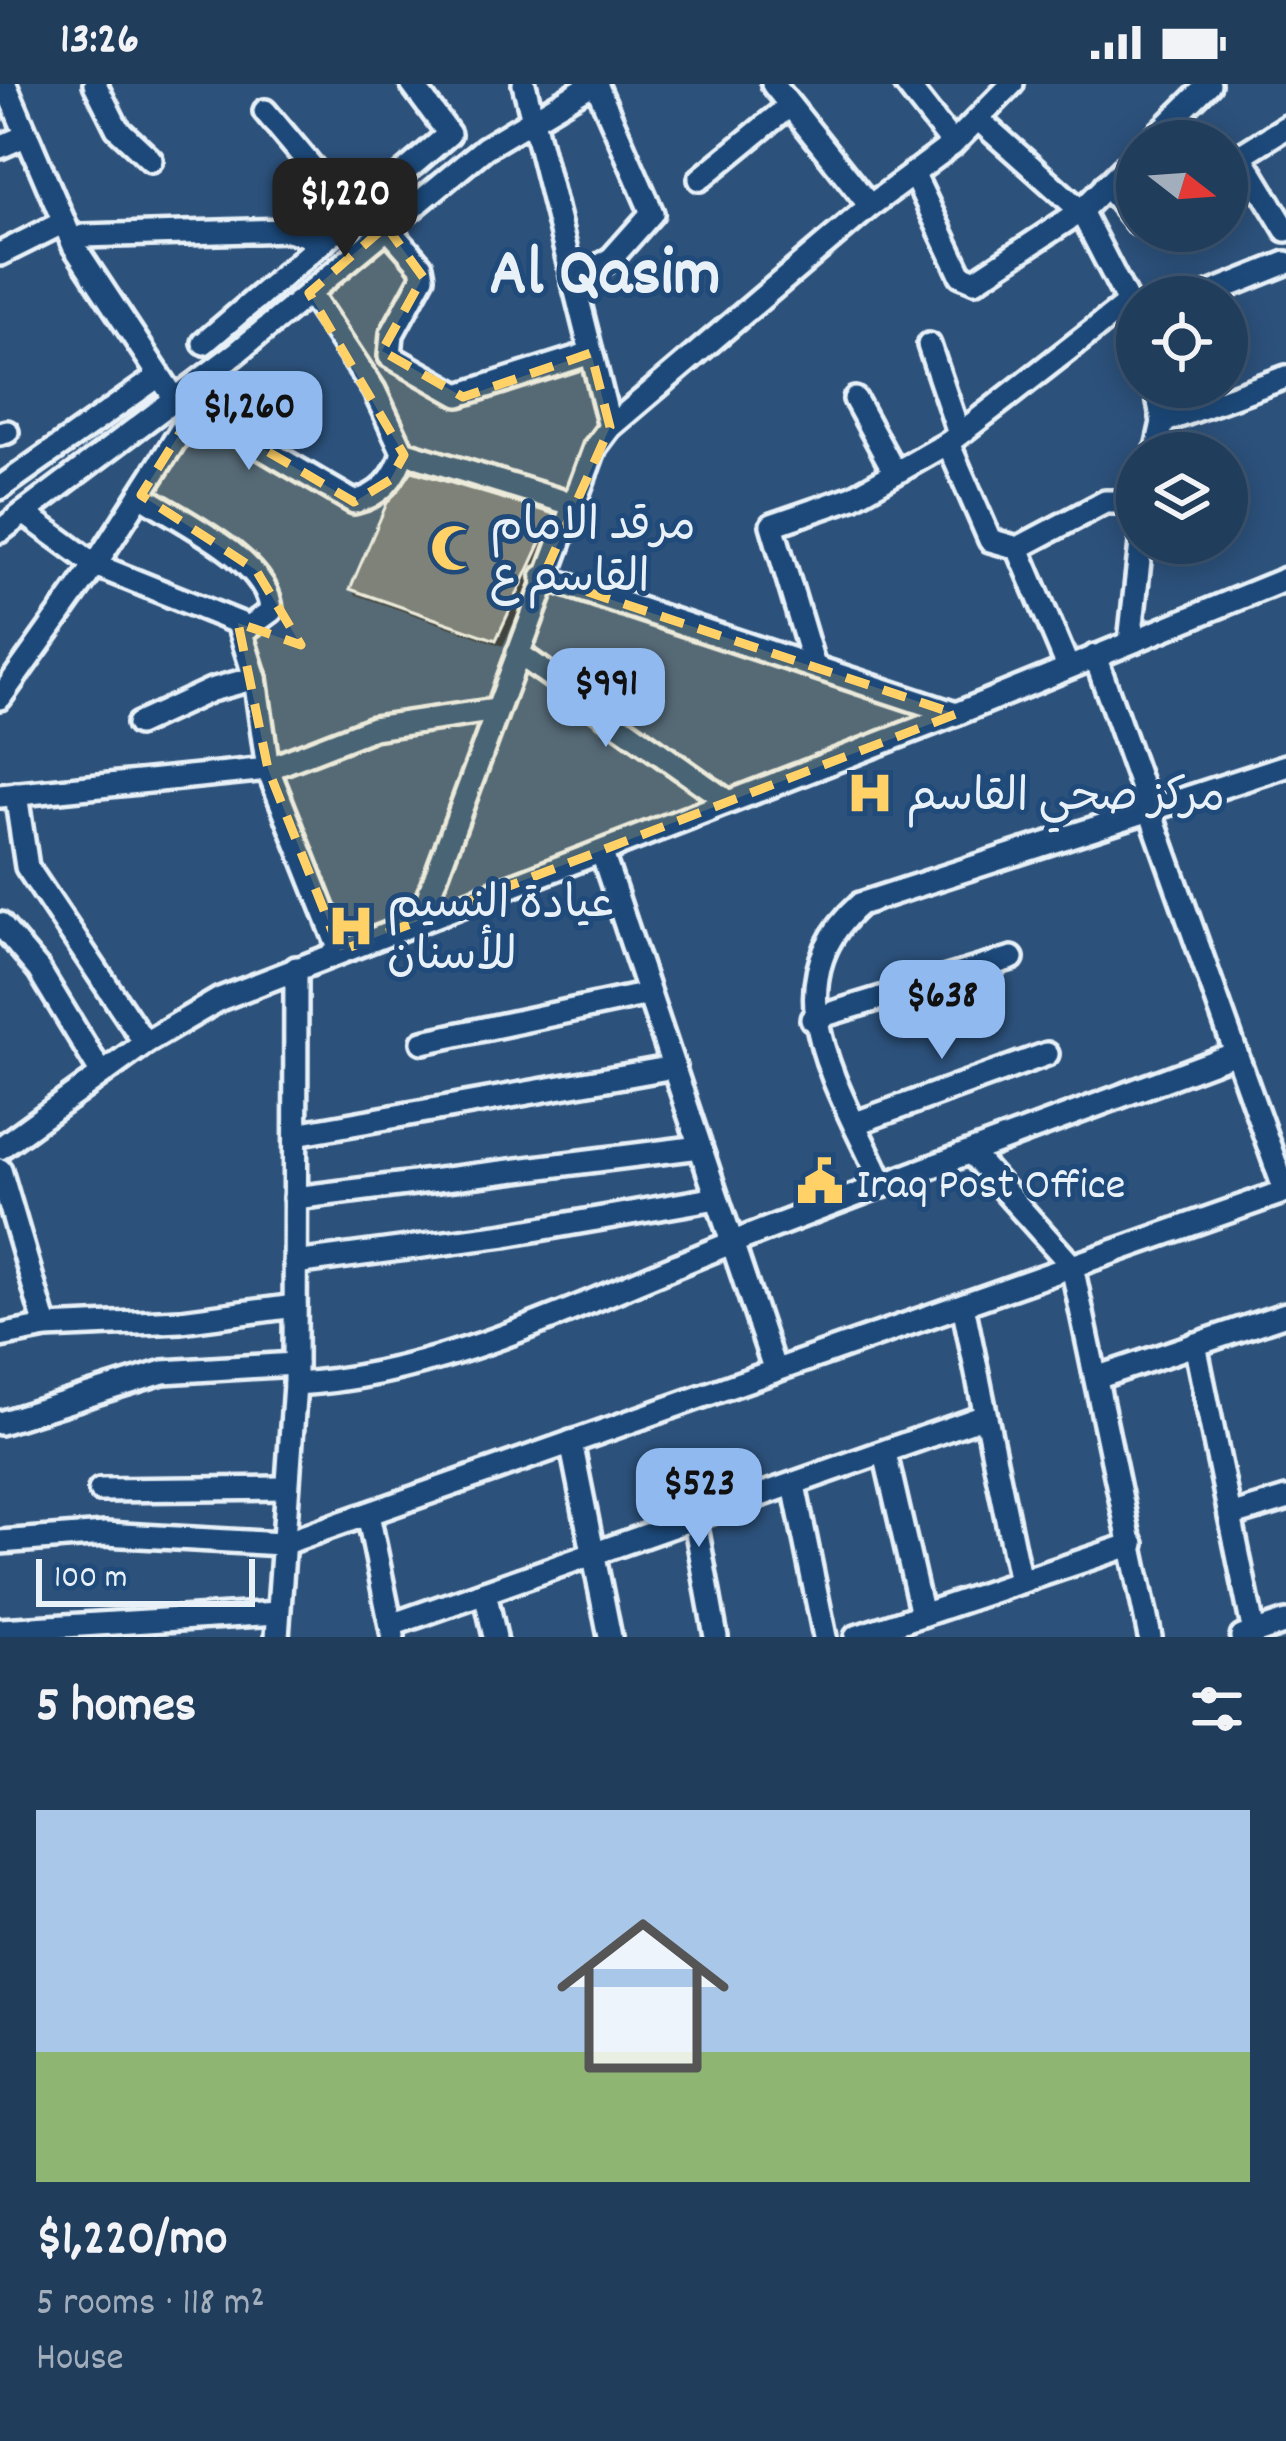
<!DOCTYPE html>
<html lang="en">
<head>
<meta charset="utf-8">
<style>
	body { margin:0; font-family:Dekko,"Playpen Sans Arabic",sans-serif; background:#294462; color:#f1f3f6; height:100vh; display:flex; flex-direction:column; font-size:45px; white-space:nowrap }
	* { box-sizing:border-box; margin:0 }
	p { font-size:39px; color:#a2aebb }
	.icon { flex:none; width:66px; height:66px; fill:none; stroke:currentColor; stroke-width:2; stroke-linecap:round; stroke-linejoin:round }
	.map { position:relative; height:1553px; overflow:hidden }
	.details { display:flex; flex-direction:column; background:#213d5c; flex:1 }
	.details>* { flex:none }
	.needle { width:78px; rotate:107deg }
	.controls { position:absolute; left:1116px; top:36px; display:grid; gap:24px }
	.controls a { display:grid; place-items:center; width:132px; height:132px; border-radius:50%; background:#213d5c; box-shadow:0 6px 30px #0003,0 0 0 3px #3e5672; font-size:60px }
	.scale { position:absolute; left:36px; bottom:30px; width:219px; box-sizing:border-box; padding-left:12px; border:6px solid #e8f1f8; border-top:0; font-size:33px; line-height:42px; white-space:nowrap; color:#e8f1f8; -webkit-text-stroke:9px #1f4a7a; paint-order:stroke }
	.price { position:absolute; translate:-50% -102px; padding:0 27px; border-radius:24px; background:#90b9f0; color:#111; font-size:39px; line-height:78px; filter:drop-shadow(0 3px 6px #0008) }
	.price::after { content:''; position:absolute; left:50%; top:72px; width:36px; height:27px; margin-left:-18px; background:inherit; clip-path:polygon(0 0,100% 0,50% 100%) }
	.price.selected { background:#222; color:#fff }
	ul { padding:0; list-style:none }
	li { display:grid; align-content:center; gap:24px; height:636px; padding:0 36px }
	li span { display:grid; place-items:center; height:372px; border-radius:0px; color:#555 }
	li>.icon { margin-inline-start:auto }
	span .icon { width:216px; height:216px; fill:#fffc; stroke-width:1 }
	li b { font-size:51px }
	h2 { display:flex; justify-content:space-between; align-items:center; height:144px; padding:0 36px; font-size:51px }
	.status { display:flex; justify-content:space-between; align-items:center; height:84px; padding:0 60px; background:#213d5c; direction:ltr }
	.status svg { height:33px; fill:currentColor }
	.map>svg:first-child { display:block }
	.building { fill:#5e6e7e; stroke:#e8f1f8; stroke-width:3; filter:url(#shadow) }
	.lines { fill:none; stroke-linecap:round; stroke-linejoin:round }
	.minor-casing { stroke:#e8f1f8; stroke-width:30 }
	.minor { stroke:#1f4a7a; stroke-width:21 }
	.marked { fill:#ffd166; fill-opacity:0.2; stroke:#ffd166; stroke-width:9; stroke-dasharray:24 15; stroke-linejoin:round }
	.labels { text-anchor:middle; stroke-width:10; stroke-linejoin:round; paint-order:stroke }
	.poi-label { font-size:45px; fill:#e8f1f8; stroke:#1f4a7a; text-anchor:start }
	.town-label { font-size:69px; font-weight:bold; fill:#e8f1f8; stroke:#1f4a7a }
</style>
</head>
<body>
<div class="status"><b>13:26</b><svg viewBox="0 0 49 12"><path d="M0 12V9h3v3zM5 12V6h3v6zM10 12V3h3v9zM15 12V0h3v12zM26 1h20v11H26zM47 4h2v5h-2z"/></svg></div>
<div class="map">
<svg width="1286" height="1553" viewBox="0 0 1286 1553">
	<defs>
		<filter id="shadow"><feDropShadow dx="6" dy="4" stdDeviation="0" flood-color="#0009"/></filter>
	</defs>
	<rect width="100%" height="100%" fill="#2c517b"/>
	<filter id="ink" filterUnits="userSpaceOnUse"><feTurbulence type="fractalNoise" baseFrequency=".00833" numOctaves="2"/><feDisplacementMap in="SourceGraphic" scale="24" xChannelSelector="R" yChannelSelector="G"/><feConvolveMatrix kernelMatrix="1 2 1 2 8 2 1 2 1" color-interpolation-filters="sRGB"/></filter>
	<g filter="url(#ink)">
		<path class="building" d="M412,387L554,430L496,556L350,505L387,419Z"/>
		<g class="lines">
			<defs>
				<g id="minor">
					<path d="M5,0L74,162L173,312L354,418C380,412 396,394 403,368L374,306L309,209"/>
					<path d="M95,0L117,44L151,76"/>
					<path d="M524,0L610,343"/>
					<path d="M773,0L870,122"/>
					<path d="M906,0L953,60"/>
					<path d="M265,27L353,132"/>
					<path d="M979,36L1081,127L1137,236"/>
					<path d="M1151,57L1209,0"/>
					<path d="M0,63L25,52"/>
					<path d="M1241,72L1286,146"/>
					<path d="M1227,80L1286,43"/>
					<path d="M913,89L961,191L975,197L1081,127L1137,71"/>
					<path d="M700,95L789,22"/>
					<path d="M1106,101L1137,139"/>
					<path d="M386,142L421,182L423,193L392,250L390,272L459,311L591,269"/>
					<path d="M83,152L288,146L324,157"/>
					<path d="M0,170L64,138"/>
					<path d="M573,199L612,174L652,129L596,0"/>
					<path d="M1201,213L1286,179"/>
					<path d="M204,259L449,50L412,0"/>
					<path d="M929,261L959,350"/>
					<path d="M855,315L895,389"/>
					<path d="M1163,338L1286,293"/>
					<path d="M0,350L7,348"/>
					<path d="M948,359L990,456L1018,464L1105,418H1137"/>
					<path d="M403,368L575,421"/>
					<path d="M1156,369L1163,338L1156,303"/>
					<path d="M0,404L159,292"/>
					<path d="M24,429L95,481L249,543L271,527C270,477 180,437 141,411"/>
					<path d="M0,447L235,270L485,64L592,0"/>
					<path d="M1018,464L1068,583"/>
					<path d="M543,493L956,630"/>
					<path d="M238,539L255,594L268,685L340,867"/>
					<path d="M1130,558L1141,459"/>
					<path d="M518,569L727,717"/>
					<path d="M1095,572L1285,1107"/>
					<path d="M814,582L772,441L853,413L948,359L1128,219"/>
					<path d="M0,614L95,481L195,325"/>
					<path d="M138,640L211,606L255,594"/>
					<path d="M16,710L27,783L145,959"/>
					<path d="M0,712L268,685L373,644L496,626"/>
					<path d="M602,769L775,1287"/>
					<path d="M419,838L595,363L610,343L870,122L953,60L1012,0"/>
					<path d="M0,840L39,886L102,990"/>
					<path d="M812,935L1012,874"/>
					<path d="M423,958L648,910"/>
					<path d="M856,1039L1047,970"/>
					<path d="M296,1050L674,983"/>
					<path d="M0,1064L145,959L220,915L956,630L1286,495"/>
					<path d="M971,1069L1072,1182L1150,1553"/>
					<path d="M0,1086L46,1243"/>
					<path d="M883,1102C844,1010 766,903 860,820L1286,682"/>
					<path d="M295,1114L700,1063"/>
					<path d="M295,1179L505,1151L717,1114"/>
					<path d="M963,1221L1020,1498"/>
					<path d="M0,1252L46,1243L181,1237L295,1222"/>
					<path d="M1195,1260L1254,1549"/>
					<path d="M1096,1294L1286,1230"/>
					<path d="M295,1300C447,1292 593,1213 734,1158C900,1093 1069,1032 1236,969"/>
					<path d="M0,1339L163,1288L295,1280"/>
					<path d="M571,1358L610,1553"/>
					<path d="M885,1369L922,1531"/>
					<path d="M794,1401L825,1553"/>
					<path d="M100,1406L286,1404"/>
					<path d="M368,1430L393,1552"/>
					<path d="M1230,1432L1286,1415"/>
					<path d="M695,1437L716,1553"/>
					<path d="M0,1458L105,1450L282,1460L1286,1107"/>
					<path d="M485,1508L495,1553"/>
					<path d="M391,1541L985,1332"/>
					<path d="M0,1546L278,1529"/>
					<path d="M277,1553L295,1300L296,884"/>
					<path d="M856,1553L1133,1460"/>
					<path d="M1242,1553L1286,1538"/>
				</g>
			</defs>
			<use href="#minor" class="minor-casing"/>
			<use href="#minor" class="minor"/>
		</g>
	</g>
	<path class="marked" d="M386,142L423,193L382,267L463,313L591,269L610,343L543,493L956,630L340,867L268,685L238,539L301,561L256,486L141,411L195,325L354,418L390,396L404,371L309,209Z"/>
	<defs>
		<symbol id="mosque-bare" viewBox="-9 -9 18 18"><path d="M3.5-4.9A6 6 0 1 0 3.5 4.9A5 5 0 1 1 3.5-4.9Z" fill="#ffd166" stroke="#1f4a7a" stroke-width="2.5" paint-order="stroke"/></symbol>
		<symbol id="hospital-bare" viewBox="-9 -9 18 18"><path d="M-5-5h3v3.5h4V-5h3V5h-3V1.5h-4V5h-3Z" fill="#ffd166" stroke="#1f4a7a" stroke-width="2.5" paint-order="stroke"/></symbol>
		<symbol id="civic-bare" viewBox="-9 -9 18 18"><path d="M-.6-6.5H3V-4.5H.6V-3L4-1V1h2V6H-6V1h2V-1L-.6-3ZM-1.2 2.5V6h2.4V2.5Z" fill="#ffd166" stroke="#1f4a7a" stroke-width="2.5" paint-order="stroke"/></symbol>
	</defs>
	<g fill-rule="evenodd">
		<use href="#mosque-bare" x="421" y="431" width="66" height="66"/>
		<use href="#hospital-bare" x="837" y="676" width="66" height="66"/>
		<use href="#hospital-bare" x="318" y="809" width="66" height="66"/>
		<use href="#civic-bare" x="787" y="1064" width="66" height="66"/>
	</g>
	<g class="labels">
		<g class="poi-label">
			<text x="490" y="454">مرقد الامام<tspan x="490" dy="52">القاسم ع</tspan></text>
			<text x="906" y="725">مركز صحي القاسم</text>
			<text x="387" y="832">عيادة النسيم<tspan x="387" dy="52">للأسنان</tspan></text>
			<text x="856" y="1113">Iraq Post Office</text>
		</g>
		<g class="town-label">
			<text x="605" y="208">Al Qasim</text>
		</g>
	</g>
</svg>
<div class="controls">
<a><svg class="needle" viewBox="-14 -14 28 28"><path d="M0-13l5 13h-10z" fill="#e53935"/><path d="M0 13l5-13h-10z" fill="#a2aebb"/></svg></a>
<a><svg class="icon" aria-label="locate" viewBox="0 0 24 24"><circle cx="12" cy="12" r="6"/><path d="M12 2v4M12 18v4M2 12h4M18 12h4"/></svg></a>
<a><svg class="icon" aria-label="layers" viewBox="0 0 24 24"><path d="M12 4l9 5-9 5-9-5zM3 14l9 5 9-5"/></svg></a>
</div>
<div class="scale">100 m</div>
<b class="price selected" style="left:345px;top:176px">$1,220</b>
<b class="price" style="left:249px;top:389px">$1,260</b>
<b class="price" style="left:606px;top:666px">$991</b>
<b class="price" style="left:942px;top:978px">$638</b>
<b class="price" style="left:699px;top:1466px">$523</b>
</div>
<section class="details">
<h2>5 homes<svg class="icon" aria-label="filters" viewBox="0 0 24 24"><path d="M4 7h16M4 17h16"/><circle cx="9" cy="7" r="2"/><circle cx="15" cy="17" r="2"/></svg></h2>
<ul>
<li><span style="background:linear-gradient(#a9c7e8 65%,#8fb573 0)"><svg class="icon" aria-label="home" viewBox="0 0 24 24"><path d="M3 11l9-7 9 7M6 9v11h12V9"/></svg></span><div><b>$1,220/mo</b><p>5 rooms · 118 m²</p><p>House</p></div></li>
</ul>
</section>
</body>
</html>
